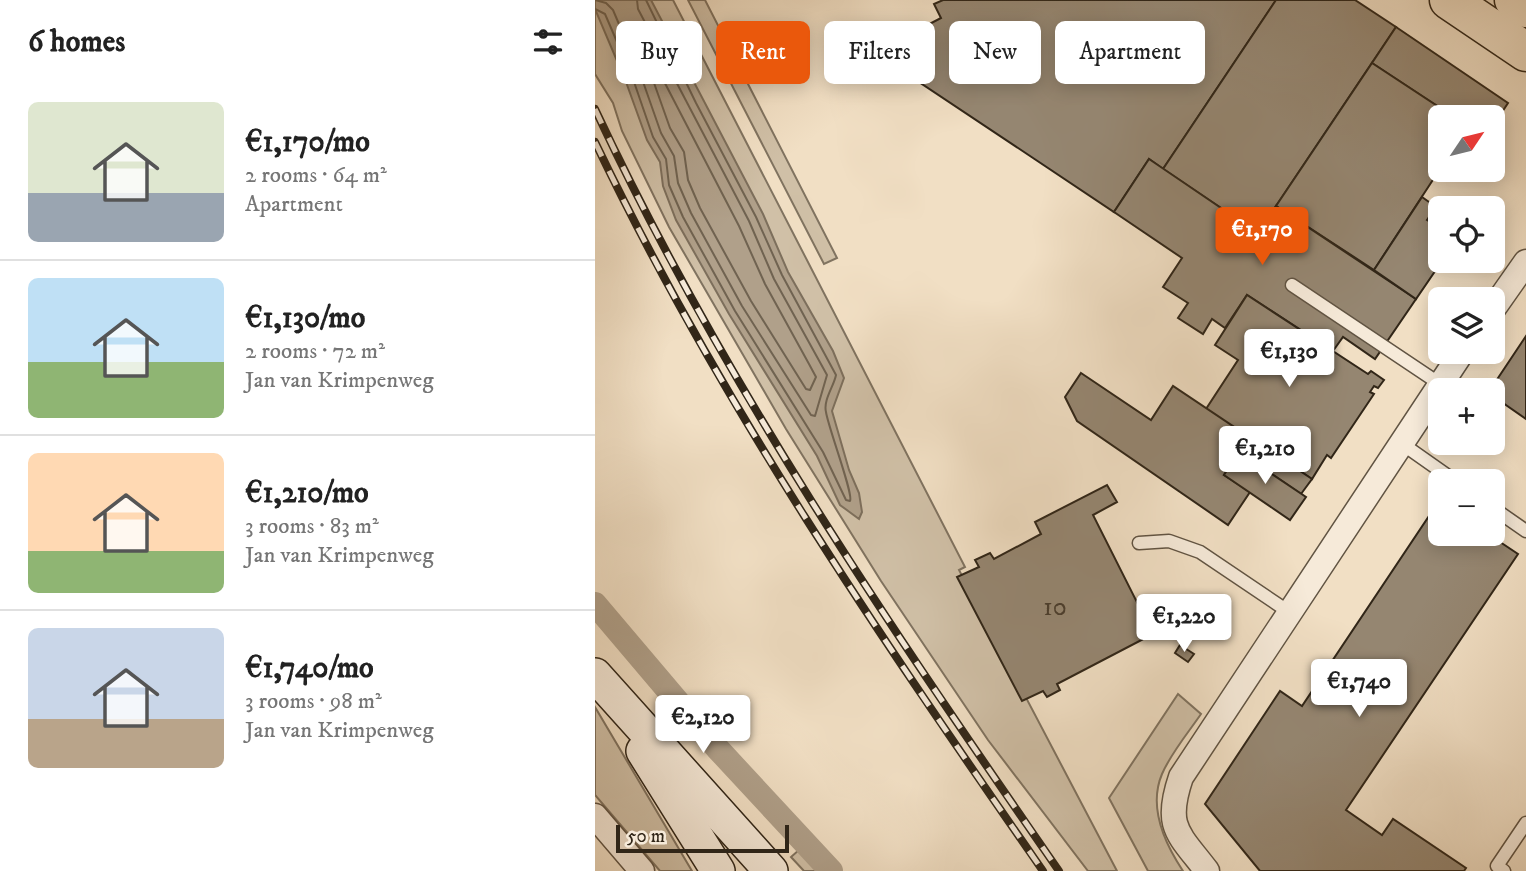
<!DOCTYPE html>
<html lang="en">
<head>
<meta charset="utf-8">
<style>
	body { margin:0; font-family:"IM FELL DW Pica",serif; background:#f2f2f2; color:#222; height:100vh; display:flex; flex-direction:column; font-size:26px; white-space:nowrap }
	* { box-sizing:border-box; margin:0 }
	p { font-size:23px; color:#767676 }
	.icon { flex:none; width:38px; height:38px; fill:none; stroke:currentColor; stroke-width:2; stroke-linecap:round; stroke-linejoin:round }
	.map { position:relative; flex:1; overflow:hidden }
	.panel { display:flex; flex-direction:column; background:#fff; width:595px }
	.panel>* { flex:none }
	.hud { position:absolute; left:21px; top:21px; width:665px; height:63px; display:flex; gap:14px }
	.needle { width:46px; rotate:55deg }
	.controls { position:absolute; left:833px; top:105px; display:grid; gap:14px }
	.controls a { display:grid; place-items:center; width:77px; height:77px; border-radius:10px; background:#fff; box-shadow:0 4px 18px #0003; font-size:35px }
	.scale { position:absolute; left:21px; bottom:18px; width:173px; box-sizing:border-box; padding-left:7px; border:4px solid #312618; border-top:0; font-size:19px; line-height:24px; white-space:nowrap; color:#312618; -webkit-text-stroke:5px #f6ead9; paint-order:stroke }
	.price { position:absolute; translate:-50% -60px; padding:0 16px; border-radius:7px; background:#fff; color:#222; font-size:23px; line-height:46px; filter:drop-shadow(0 2px 4px #0008) }
	.price::after { content:''; position:absolute; left:50%; top:42px; width:21px; height:16px; margin-left:-10px; background:inherit; clip-path:polygon(0 0,100% 0,50% 100%) }
	.price.current { background:#ea580c; color:#fff }
	ul { padding:0; list-style:none }
	li { display:flex; align-items:center; gap:21px; height:175px; padding:0 28px }
	li+li { border-top:2px solid #e0e0e0 }
	li span { display:grid; place-items:center; flex:none; width:196px; height:140px; border-radius:10px; color:#555 }
	li>.icon { margin-inline-start:auto }
	span .icon { width:84px; height:84px; fill:#fffc; stroke-width:1 }
	li b { font-size:30px }
	h2 { display:flex; justify-content:space-between; align-items:center; height:84px; padding:0 28px; font-size:30px }
	.chip { padding:0 24px; border-radius:10px; background:#fff; box-shadow:0 4px 18px #0003; font-size:24px; line-height:63px }
	.chip.current { background:#ea580c; color:#fff }
	main { display:flex; flex:1; min-height:0 }
	.map>svg:first-child { display:block }
	.green { fill:#d0c0a7; stroke:#807360; stroke-width:2 }
	.water { fill:#b0a08a; stroke:#7d6f5c; stroke-width:2 }
	.lines { fill:none; stroke-linecap:round; stroke-linejoin:round }
	.shore { stroke:#706351; stroke-width:2 }
	.canal { stroke:#b0a08a; stroke-width:24 }
	.building { fill:#958671; stroke:#312618; stroke-width:2 }
	.service-casing { stroke:#615443; stroke-width:15 }
	.minor-casing { stroke:#615443; stroke-width:27 }
	.secondary-casing { stroke:#312618; stroke-width:36 }
	.primary-casing { stroke:#312618; stroke-width:41 }
	.service { stroke:#f6ead9; stroke-width:12 }
	.minor { stroke:#f6ead9; stroke-width:24 }
	.secondary { stroke:#f6ead9; stroke-width:33 }
	.primary { stroke:#f1dfc4; stroke-width:38 }
	.rail-casing { stroke:#312618; stroke-width:8 }
	.rail { stroke:#f6ead9; stroke-width:5; stroke-dasharray:16; stroke-linecap:butt }
	.labels { text-anchor:middle; stroke-width:7; stroke-linejoin:round; paint-order:stroke }
	.number-label { font-size:26px; fill:#4a3e2e }
</style>
</head>
<body>
<main>
<section class="panel">
<h2>6 homes<svg class="icon" aria-label="filters" viewBox="0 0 24 24"><path d="M4 7h16M4 17h16"/><circle cx="9" cy="7" r="2"/><circle cx="15" cy="17" r="2"/></svg></h2>
<ul>
<li><span style="background:linear-gradient(#dfe7d0 65%,#9aa5b1 0)"><svg class="icon" aria-label="home" viewBox="0 0 24 24"><path d="M3 11l9-7 9 7M6 9v11h12V9"/></svg></span><div><b>€1,170/mo</b><p>2 rooms · 64 m²</p><p>Apartment</p></div></li>
<li><span style="background:linear-gradient(#bfe0f5 60%,#8fb573 0)"><svg class="icon" aria-label="home" viewBox="0 0 24 24"><path d="M3 11l9-7 9 7M6 9v11h12V9"/></svg></span><div><b>€1,130/mo</b><p>2 rooms · 72 m²</p><p>Jan van Krimpenweg</p></div></li>
<li><span style="background:linear-gradient(#ffd9b3 70%,#8fb573 0)"><svg class="icon" aria-label="home" viewBox="0 0 24 24"><path d="M3 11l9-7 9 7M6 9v11h12V9"/></svg></span><div><b>€1,210/mo</b><p>3 rooms · 83 m²</p><p>Jan van Krimpenweg</p></div></li>
<li><span style="background:linear-gradient(#c9d6e8 65%,#b9a48a 0)"><svg class="icon" aria-label="home" viewBox="0 0 24 24"><path d="M3 11l9-7 9 7M6 9v11h12V9"/></svg></span><div><b>€1,740/mo</b><p>3 rooms · 98 m²</p><p>Jan van Krimpenweg</p></div></li>
</ul>
</section>
<div class="map">
<svg width="931" height="871" viewBox="0 0 931 871">
	<rect width="100%" height="100%" fill="#f1dfc4"/>
	<filter id="stains"><feTurbulence type="fractalNoise" baseFrequency=".00286" numOctaves="4"/><feColorMatrix values="0 0 0 0 .2 0 0 0 0 .09 0 0 0 0 .02 0 0 0 .5 -.17"/></filter>
	<radialGradient id="worn" r=".72"><stop offset=".6" stop-color="#630" stop-opacity="0"/><stop offset="1" stop-color="#630" stop-opacity=".3"/></radialGradient>
	<g class="green">
		<path d="M0,0H78L370,567L364,570L522,871H493L393,740L286,581L191,429L74,227L27,131L18,103L0,74Z"/>
		<path d="M93,0H110L242,258L229,264Z"/>
		<path d="M583,694L606,714C593,733 576,753 567,774C553,807 570,844 588,871H553L514,798Z"/>
		<path d="M0,707L97,871H65L0,795Z"/>
		<path d="M213,842L239,871H209L196,857Z"/>
	</g>
	<path class="water" d="M0,0H56L168,214L193,272L238,351L249,378L237,411L254,470L264,493L267,512L264,519L245,505L222,456L134,314L81,220L68,186L65,162L52,140L31,82L0,9Z"/>
	<g class="lines">
		<g class="shore">
			<path d="M0,0L11,3L18,10L46,76L66,133L79,156L83,183L96,213L147,306L216,415L220,416L232,375L179,279L154,221L43,9L42,0"/>
			<path d="M0,9L10,14L38,79L58,137L71,159L74,185L88,217L140,311L228,452L251,500L255,501C259,495 233,427 231,412C228,400 239,386 241,375L187,275L161,217L101,103L51,0"/>
			<path d="M55,62L60,64L144,226L170,284L214,364L221,377L215,390L211,389L156,301L105,208L93,180L89,152L75,128L53,66Z"/>
		</g>
		<path class="canal" d="M0,604L122,748L236,871"/>
	</g>
	<g class="building">
		<path d="M348,0H681L568,169L554,159L519,212L309,72L307,68L313,66L300,42L346,18L339,4Z"/>
		<path d="M681,0H760L801,27L663,233L568,169Z"/>
		<path d="M801,27L913,103L898,126V117H859L777,63Z"/>
		<path d="M777,63L859,117H845V169L779,270L681,206Z"/>
		<path d="M554,159L663,233L681,206L821,299L780,359L748,337L738,351L652,295L630,328L617,319L608,334L583,318L593,303L568,287L587,258L519,212Z"/>
		<path d="M827,197L841,207L832,220L845,228L847,261L821,299L779,270Z"/>
		<path d="M652,295L773,374L776,371L789,380L783,388L779,386L775,392L779,394L736,458L732,455L717,479L611,409L643,360L620,345Z"/>
		<path d="M931,336V419L898,396V390H895Z"/>
		<path d="M486,373L556,420L578,386L717,479L706,494L644,452L629,475L655,492L633,525L482,421L470,397Z"/>
		<path d="M644,452L711,497L695,520L629,475Z"/>
		<path d="M512,485L522,502L498,515L558,634L462,684L465,690L452,697L448,691L427,701L362,577L384,567L380,560L395,553L399,559L446,534L440,522Z"/>
		<path d="M844,501L845,534H893L923,554L751,810L787,835L798,819L871,868L869,871H665L610,804L685,691L707,706Z"/>
		<path d="M585,645L599,654L593,662L580,653Z"/>
	</g>
	<g class="lines">
		<defs>
			<g id="service">
				<path d="M697,285L845,384"/>
				<path d="M806,443L860,481"/>
				<path d="M898,508L931,531"/>
				<path d="M544,543L574,541L605,552L694,612"/>
				<path d="M909,871L902,866L931,823"/>
			</g>
			<g id="minor">
				<path d="M898,309L931,262"/>
				<path d="M0,816L47,871"/>
				<path d="M612,871C583,833 569,827 586,777L867,352"/>
			</g>
			<g id="secondary">
				<path d="M0,675L176,871"/>
				<path d="M48,751L123,871"/>
			</g>
			<g id="primary">
				<path d="M854,0L931,52"/>
				<path d="M919,0L931,8"/>
			</g>
		</defs>
		<use href="#service" class="service-casing"/>
		<use href="#minor" class="minor-casing"/>
		<use href="#secondary" class="secondary-casing"/>
		<use href="#primary" class="primary-casing"/>
		<use href="#service" class="service"/>
		<use href="#minor" class="minor"/>
		<use href="#secondary" class="secondary"/>
		<use href="#primary" class="primary"/>
		<defs>
			<g id="rail">
				<path d="M0,109C128,383 293,624 464,871"/>
				<path d="M0,142C124,402 284,635 448,871"/>
			</g>
		</defs>
		<use href="#rail" class="rail-casing"/>
		<use href="#rail" class="rail"/>
	</g>
	<g class="labels">
		<g class="number-label">
			<text x="460" y="615">10</text>
		</g>
	</g>
	<rect width="100%" height="100%" filter="url(#stains)"/>
	<rect width="100%" height="100%" fill="url(#worn)"/>
</svg>
<div class="controls">
<a><svg class="needle" viewBox="-14 -14 28 28"><path d="M0-13l5 13h-10z" fill="#e53935"/><path d="M0 13l5-13h-10z" fill="#767676"/></svg></a>
<a><svg class="icon" aria-label="locate" viewBox="0 0 24 24"><circle cx="12" cy="12" r="6"/><path d="M12 2v4M12 18v4M2 12h4M18 12h4"/></svg></a>
<a><svg class="icon" aria-label="layers" viewBox="0 0 24 24"><path d="M12 4l9 5-9 5-9-5zM3 14l9 5 9-5"/></svg></a>
<a>+</a>
<a>−</a>
</div>
<div class="scale">50 m</div>
<b class="price current" style="left:667px;top:267px">€1,170</b>
<b class="price" style="left:694px;top:389px">€1,130</b>
<b class="price" style="left:670px;top:486px">€1,210</b>
<b class="price" style="left:589px;top:654px">€1,220</b>
<b class="price" style="left:764px;top:719px">€1,740</b>
<b class="price" style="left:108px;top:755px">€2,120</b>
<div class="hud">
<a class="chip">Buy</a>
<a class="chip current">Rent</a>
<a class="chip">Filters</a>
<a class="chip">New</a>
<a class="chip">Apartment</a>
</div>
</div>
</main>
</body>
</html>
